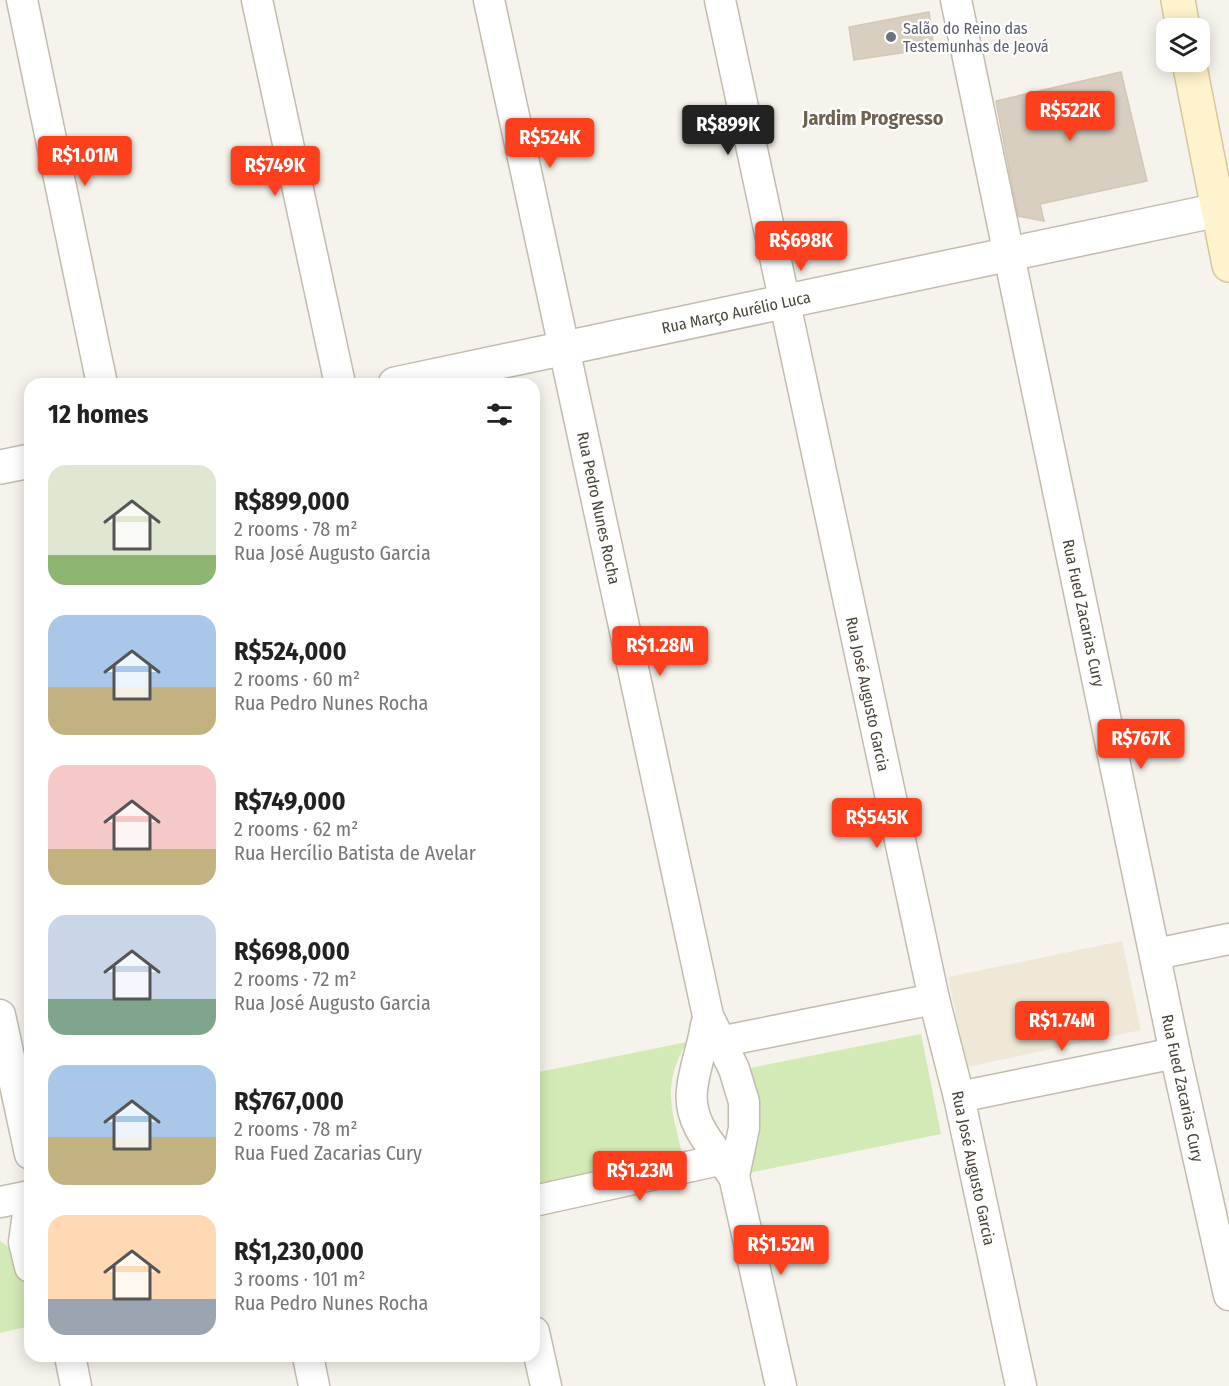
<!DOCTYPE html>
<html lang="en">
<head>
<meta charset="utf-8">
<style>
	body { margin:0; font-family:"Fira Sans Condensed",sans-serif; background:#f2f2f2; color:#222; height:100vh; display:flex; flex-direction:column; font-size:22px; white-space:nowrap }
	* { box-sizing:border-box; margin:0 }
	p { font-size:20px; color:#767676 }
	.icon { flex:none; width:33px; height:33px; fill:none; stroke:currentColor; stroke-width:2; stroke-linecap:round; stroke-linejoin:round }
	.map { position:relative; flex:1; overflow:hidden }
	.details { position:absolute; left:24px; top:378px; width:516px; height:984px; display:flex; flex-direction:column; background:#fff; border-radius:18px; box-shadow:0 3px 15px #0003 }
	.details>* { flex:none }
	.controls { position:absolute; left:1156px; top:18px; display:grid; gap:12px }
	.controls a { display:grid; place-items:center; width:54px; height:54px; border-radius:12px; background:#fff; box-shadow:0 3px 15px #0003; font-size:30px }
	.price { position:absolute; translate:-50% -51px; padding:0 14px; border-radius:6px; background:#fc3f1d; color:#fff; font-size:20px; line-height:39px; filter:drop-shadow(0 2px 3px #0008) }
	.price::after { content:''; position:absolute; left:50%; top:36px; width:18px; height:14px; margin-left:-9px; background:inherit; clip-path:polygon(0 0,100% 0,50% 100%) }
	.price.on { background:#222; color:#fff }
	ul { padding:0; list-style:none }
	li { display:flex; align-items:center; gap:18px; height:150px; padding:0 24px }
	li span { display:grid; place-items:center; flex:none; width:168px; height:120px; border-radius:18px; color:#555 }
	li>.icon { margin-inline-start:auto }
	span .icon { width:72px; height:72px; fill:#fffc; stroke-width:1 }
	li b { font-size:26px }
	h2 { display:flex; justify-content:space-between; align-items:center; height:72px; padding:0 24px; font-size:26px }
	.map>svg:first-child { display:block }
	.education { fill:#efe8d6 }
	.green { fill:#d2eab5 }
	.building { fill:#d8cfc1; stroke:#d3c7b4; stroke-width:1.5 }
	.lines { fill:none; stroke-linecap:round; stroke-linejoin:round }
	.minor-casing { stroke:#c2bbae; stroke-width:33 }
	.tertiary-casing { stroke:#c2bbae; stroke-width:36 }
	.secondary-casing { stroke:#d6c79b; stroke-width:36 }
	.minor { stroke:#fff; stroke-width:30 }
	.tertiary { stroke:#fff; stroke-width:33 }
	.secondary { stroke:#fff3cd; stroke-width:33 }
	.worship-dot { fill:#6b7280; stroke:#fff; stroke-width:2 }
	.labels { text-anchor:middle; stroke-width:4.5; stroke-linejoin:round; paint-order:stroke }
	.worship-label { font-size:16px; fill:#5b616d; stroke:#fff; text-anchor:start }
	.street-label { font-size:16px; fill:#4b4439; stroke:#fff }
	.quarter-label { font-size:20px; font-weight:bold; fill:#6e6250; stroke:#fff }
</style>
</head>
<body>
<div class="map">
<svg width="1229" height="1386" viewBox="0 0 1229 1386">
	<rect width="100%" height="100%" fill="#f6f3ec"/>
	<path class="education" d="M1122,941L1141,1030L967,1067L948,977Z"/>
	<g class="green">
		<path d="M921,1034L941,1134L743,1174L756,1090L750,1068Z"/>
		<path d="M687,1042C660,1087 673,1111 683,1158L534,1189V1073Z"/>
		<path d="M0,1241C28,1257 30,1297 30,1326L0,1333Z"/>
	</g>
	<g class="building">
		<path d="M929,12L934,48L854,60L849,27Z"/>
		<path d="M1121,72L1147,181L1040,204L1044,221L1018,216L996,101Z"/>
	</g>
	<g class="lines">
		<defs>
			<g id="minor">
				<path d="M22,0L102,384"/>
				<path d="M257,0L340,384"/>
				<path d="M489,0L708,1016L734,1069L744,1102V1128L734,1176L781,1386"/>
				<path d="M720,0L934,999L959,1097L1021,1386"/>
				<path d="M956,0L1175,1053L1229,1295"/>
				<path d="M1156,954L1229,939"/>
				<path d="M0,1015L30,1154"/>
				<path d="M706,1025C703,1047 694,1068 692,1090C688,1124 714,1148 732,1174"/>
				<path d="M704,1045L934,999"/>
				<path d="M959,1097L1175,1053"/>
				<path d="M30,1199L24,1242L30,1267"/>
				<path d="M534,1201L737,1156"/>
				<path d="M0,1202L30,1196"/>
				<path d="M534,1332L546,1386"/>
				<path d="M70,1356L76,1386"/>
				<path d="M308,1356L314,1386"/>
			</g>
			<g id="tertiary">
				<path d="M395,384L1218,210"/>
				<path d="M0,467L30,461"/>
			</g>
			<g id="secondary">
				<path d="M1178,0L1183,28"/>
				<path d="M1189,62L1229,265"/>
			</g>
		</defs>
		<use href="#minor" class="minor-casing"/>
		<use href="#tertiary" class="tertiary-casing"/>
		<use href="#secondary" class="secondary-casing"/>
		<use href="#minor" class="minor"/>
		<use href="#tertiary" class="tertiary"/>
		<use href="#secondary" class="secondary"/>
	</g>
	<circle class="worship-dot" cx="891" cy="37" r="6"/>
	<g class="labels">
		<g class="worship-label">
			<text x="903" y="34">Salão do Reino das<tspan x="903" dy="18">Testemunhas de Jeová</tspan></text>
		</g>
		<g class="street-label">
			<text transform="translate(736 312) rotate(-12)" y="6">Rua Março Aurélio Luca</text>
			<text transform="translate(599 508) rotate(78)" y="6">Rua Pedro Nunes Rocha</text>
			<text transform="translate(1084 613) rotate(78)" y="6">Rua Fued Zacarias Cury</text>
			<text transform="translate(868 694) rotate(78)" y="6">Rua José Augusto Garcia</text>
			<text transform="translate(1183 1088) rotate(78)" y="6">Rua Fued Zacarias Cury</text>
			<text transform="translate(974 1168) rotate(78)" y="6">Rua José Augusto Garcia</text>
		</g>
		<g class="quarter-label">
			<text x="873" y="125">Jardim Progresso</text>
		</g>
	</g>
</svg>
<div class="controls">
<a><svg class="icon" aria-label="layers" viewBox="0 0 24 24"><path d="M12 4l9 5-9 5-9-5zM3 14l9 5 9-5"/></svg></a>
</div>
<b class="price" style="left:1070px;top:142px">R$522K</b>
<b class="price on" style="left:728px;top:156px">R$899K</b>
<b class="price" style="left:550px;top:169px">R$524K</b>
<b class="price" style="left:85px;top:187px">R$1.01M</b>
<b class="price" style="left:275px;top:197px">R$749K</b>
<b class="price" style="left:801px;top:272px">R$698K</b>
<b class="price" style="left:660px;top:677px">R$1.28M</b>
<b class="price" style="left:1141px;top:770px">R$767K</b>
<b class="price" style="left:877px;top:849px">R$545K</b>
<b class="price" style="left:1062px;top:1052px">R$1.74M</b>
<b class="price" style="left:640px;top:1202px">R$1.23M</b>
<b class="price" style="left:781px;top:1276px">R$1.52M</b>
<section class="details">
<h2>12 homes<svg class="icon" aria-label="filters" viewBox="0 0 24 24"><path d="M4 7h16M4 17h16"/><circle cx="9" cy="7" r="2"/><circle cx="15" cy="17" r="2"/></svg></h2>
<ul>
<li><span style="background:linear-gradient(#dfe7d0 75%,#8fb573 0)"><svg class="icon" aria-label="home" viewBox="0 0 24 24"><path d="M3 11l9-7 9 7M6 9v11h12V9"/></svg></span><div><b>R$899,000</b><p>2 rooms · 78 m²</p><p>Rua José Augusto Garcia</p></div></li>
<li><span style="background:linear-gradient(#a9c7e8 60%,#c2b280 0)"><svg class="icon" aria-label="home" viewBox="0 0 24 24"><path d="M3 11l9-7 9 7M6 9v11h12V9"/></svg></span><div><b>R$524,000</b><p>2 rooms · 60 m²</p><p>Rua Pedro Nunes Rocha</p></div></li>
<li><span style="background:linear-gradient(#f6c9c9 70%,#c2b280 0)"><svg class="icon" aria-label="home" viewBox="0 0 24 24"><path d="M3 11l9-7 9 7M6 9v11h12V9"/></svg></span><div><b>R$749,000</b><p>2 rooms · 62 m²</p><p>Rua Hercílio Batista de Avelar</p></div></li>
<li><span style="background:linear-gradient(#c9d6e8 70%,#7fa58c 0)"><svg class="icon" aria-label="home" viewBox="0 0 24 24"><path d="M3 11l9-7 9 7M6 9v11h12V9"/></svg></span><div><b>R$698,000</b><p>2 rooms · 72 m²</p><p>Rua José Augusto Garcia</p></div></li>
<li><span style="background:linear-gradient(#a9c7e8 60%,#c2b280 0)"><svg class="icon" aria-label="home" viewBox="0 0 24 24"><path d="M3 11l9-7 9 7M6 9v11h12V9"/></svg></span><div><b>R$767,000</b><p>2 rooms · 78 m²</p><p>Rua Fued Zacarias Cury</p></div></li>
<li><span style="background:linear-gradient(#ffd9b3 70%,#9aa5b1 0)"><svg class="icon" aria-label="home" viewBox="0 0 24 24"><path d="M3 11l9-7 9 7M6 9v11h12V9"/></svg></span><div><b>R$1,230,000</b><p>3 rooms · 101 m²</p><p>Rua Pedro Nunes Rocha</p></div></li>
</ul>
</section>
</div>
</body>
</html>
